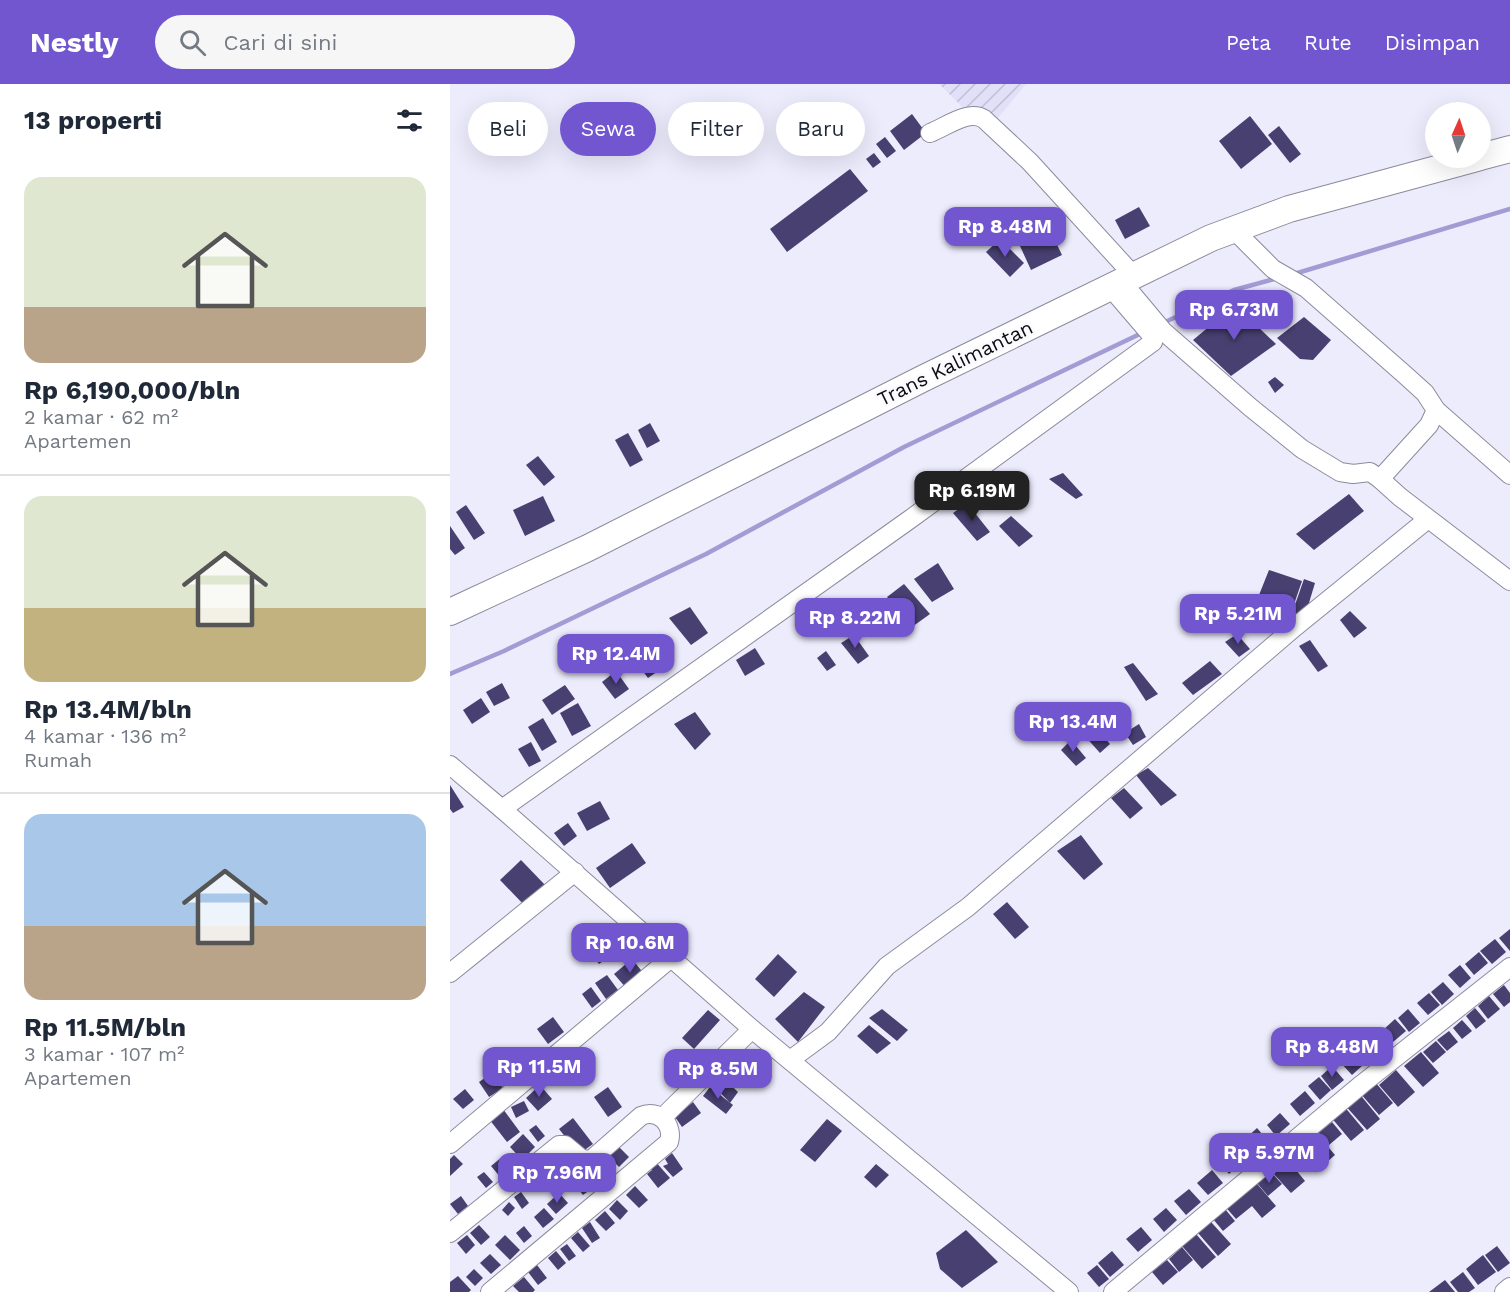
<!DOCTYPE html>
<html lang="id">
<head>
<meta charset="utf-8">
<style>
	body { margin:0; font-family:"Work Sans",sans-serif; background:#f6f6f7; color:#1f2937; height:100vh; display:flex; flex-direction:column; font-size:22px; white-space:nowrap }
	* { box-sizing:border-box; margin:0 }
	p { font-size:20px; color:#747a83 }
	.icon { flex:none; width:33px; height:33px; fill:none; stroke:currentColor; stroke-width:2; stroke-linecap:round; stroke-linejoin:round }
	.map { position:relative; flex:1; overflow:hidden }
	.side { display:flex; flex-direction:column; background:#fff; width:450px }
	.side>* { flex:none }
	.top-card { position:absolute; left:18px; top:18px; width:570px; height:54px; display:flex; gap:12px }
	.needle { width:39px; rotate:3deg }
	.controls { position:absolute; left:975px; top:18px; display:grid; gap:12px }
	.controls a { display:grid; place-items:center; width:66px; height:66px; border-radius:50%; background:#fff; box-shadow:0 6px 24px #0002; font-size:30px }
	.price { position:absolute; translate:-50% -51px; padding:0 14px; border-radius:12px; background:#7256d0; color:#fff; font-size:20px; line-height:39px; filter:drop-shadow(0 2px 3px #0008) }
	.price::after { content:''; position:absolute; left:50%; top:36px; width:18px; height:14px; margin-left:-9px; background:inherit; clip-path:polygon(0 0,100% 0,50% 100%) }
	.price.active { background:#222; color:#fff }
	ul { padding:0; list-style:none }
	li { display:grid; align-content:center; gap:12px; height:318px; padding:0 24px }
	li+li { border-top:2px solid #e0e1e3 }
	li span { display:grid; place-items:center; height:186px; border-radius:18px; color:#555 }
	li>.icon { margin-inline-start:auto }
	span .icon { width:108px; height:108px; fill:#fffc; stroke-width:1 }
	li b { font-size:26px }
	h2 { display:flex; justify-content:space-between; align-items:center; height:72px; padding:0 24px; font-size:26px }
	.pill { padding:0 21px; border-radius:27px; background:#fff; box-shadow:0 6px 24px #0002; font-size:21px; line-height:54px }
	.pill.active { background:#7256d0; color:#fff }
	header { display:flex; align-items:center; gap:36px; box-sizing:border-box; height:84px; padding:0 30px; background:#7256d0; color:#fff }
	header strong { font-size:28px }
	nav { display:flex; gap:33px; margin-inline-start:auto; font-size:21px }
	.search { width:420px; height:54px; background:#f6f6f7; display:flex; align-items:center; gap:15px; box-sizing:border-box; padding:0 21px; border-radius:33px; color:#747a83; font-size:22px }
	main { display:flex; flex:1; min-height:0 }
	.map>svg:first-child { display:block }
	.industrial { fill:url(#industrial-furrows) }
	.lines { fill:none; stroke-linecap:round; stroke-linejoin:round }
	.stream { stroke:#a29cd4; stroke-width:4.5 }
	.building { fill:#484071 }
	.minor-casing { stroke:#8c8b9b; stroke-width:20 }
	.highway-casing { stroke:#8c8b9b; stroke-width:28 }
	.minor { stroke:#fff; stroke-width:18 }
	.highway { stroke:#fff; stroke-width:26 }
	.labels { text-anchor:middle; stroke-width:6; stroke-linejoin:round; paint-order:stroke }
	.street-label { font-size:20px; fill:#0c0c12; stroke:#fbfbfe }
</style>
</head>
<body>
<header>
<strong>Nestly</strong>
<div class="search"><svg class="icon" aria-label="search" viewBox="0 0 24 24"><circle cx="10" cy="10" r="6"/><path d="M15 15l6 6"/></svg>Cari di sini</div>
<nav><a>Peta</a><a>Rute</a><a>Disimpan</a></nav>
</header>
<main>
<section class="side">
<h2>13 properti<svg class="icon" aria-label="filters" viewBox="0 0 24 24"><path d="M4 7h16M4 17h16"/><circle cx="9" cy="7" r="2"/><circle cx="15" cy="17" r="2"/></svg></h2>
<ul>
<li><span style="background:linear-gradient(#dfe7d0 70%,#b9a48a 0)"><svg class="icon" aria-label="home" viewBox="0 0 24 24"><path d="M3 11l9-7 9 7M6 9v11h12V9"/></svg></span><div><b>Rp 6,190,000/bln</b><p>2 kamar · 62 m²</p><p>Apartemen</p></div></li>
<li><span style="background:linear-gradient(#dfe7d0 60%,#c2b280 0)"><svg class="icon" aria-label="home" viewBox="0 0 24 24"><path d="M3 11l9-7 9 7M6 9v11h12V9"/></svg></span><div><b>Rp 13.4M/bln</b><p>4 kamar · 136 m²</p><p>Rumah</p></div></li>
<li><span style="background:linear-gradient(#a9c7e8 60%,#b9a48a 0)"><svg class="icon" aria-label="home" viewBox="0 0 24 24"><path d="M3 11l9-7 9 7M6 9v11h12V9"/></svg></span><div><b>Rp 11.5M/bln</b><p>3 kamar · 107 m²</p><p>Apartemen</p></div></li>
</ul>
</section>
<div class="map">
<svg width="1060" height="1208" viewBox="0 0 1060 1208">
	<defs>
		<pattern id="industrial-furrows" width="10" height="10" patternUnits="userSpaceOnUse" patternTransform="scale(1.5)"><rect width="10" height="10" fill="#e2e0f8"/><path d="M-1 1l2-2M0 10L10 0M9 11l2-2" fill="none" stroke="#c1bfd4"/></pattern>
	</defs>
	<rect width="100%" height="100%" fill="#edecfd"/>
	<path class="industrial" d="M489,0H576L537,47Z"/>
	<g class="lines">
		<g class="stream">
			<path d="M844,190L1060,125"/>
			<path d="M713,239L784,206L828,194"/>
			<path d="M0,590L54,567L256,470L454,363L694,248"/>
		</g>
	</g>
	<g class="building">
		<path d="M462,30L476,49L454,66L440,47Z"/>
		<path d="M800,32L822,60L791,85L769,57Z"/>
		<path d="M829,42L851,70L840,79L818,51Z"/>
		<path d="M435,53L446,67L437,74L426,60Z"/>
		<path d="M424,69L431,78L423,84L416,75Z"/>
		<path d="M400,85L418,107L337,168L320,145Z"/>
		<path d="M689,123L700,142L675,155L665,136Z"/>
		<path d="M587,142L591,145L598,142L612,171L581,186L570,162L586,154L583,147Z"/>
		<path d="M550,155L574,179L560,193L536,168Z"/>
		<path d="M785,221L826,260L781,292L743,256Z"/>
		<path d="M854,233L881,256L863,276L850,275L827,254Z"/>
		<path d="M825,293L834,301L825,309L818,298Z"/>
		<path d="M200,339L210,357L197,364L188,346Z"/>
		<path d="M178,349L193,376L180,383L165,356Z"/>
		<path d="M88,372L105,393L94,402L76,381Z"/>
		<path d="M613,389L633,411L626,415L599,395Z"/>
		<path d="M899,410L914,427L864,466L846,450Z"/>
		<path d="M93,412L105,437L75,452L63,426Z"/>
		<path d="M517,419L540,448L527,457L503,429Z"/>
		<path d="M16,421L35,449L24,456L6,428Z"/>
		<path d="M561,432L583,452L569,463L549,442Z"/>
		<path d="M0,442L15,464L5,471L0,465Z"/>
		<path d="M488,479L504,505L482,518L464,495Z"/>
		<path d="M819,486L852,497L840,532L805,521Z"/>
		<path d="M854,495L865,499L852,542L839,538Z"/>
		<path d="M454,500L480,530L462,543L437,513Z"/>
		<path d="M240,523L258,549L241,561L219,534Z"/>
		<path d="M900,527L917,544L904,554L890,536Z"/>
		<path d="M787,550L800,565L789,573L775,558Z"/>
		<path d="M404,551L419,572L408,580L391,559Z"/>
		<path d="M860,556L878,582L868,588L849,562Z"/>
		<path d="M200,564L214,583L198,594L184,575Z"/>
		<path d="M305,564L315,580L295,592L286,576Z"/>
		<path d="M376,567L386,581L377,587L367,574Z"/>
		<path d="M760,577L772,590L743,611L732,599Z"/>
		<path d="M683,579L708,610L696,617L674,583Z"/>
		<path d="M166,587L179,605L165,615L152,598Z"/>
		<path d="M52,599L60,614L44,622L36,608Z"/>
		<path d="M115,601L125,615L102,631L92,616Z"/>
		<path d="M31,614L40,628L22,640L13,626Z"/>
		<path d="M128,619L141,642L122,652L110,629Z"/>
		<path d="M245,628L261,650L245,666L224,640Z"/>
		<path d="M637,633L660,660L650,669L626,642Z"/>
		<path d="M93,634L107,658L92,667L78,643Z"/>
		<path d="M689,640L696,653L683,661L675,649Z"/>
		<path d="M621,656L636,674L626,682L611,666Z"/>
		<path d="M81,658L91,677L79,683L68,665Z"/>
		<path d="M698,684L727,711L711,722L686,691Z"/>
		<path d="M0,701L14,723L3,729L0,725Z"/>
		<path d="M674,704L693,724L680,735L661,714Z"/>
		<path d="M150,717L160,735L137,747L127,729Z"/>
		<path d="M118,739L127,752L114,762L104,749Z"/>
		<path d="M631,751L653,780L634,796L607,767Z"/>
		<path d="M182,759L196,779L160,804L146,784Z"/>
		<path d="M71,776L97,803L76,823L50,796Z"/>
		<path d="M557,818L579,843L565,855L543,830Z"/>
		<path d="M1060,845V867L1049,854Z"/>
		<path d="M161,850L172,864L149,880L139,867Z"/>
		<path d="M1045,855L1056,868L1042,880L1030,867Z"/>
		<path d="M1029,868L1038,879L1024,891L1015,880Z"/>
		<path d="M328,870L347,888L324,913L305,895Z"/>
		<path d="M182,875L195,891L177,905L164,890Z"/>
		<path d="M1010,881L1021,894L1010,904L998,891Z"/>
		<path d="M157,891L168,906L156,915L145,899Z"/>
		<path d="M993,898L1004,910L992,921L981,908Z"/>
		<path d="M1054,901L1060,909V918L1054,923L1043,910Z"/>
		<path d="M141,903L151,917L142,924L132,910Z"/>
		<path d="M354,908L375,923L348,958L325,935Z"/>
		<path d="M979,909L990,921L978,931L967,919Z"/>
		<path d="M1039,912L1050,925L1038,935L1028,922Z"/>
		<path d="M1025,924L1036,937L1026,945L1016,932Z"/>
		<path d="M432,925L458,946L447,957L419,934Z"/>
		<path d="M958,925L970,939L959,948L948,934Z"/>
		<path d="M258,926L270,936L244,965L232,954Z"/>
		<path d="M103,933L114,948L98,960L87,945Z"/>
		<path d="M945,935L956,947L943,958L933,946Z"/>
		<path d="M1012,936L1022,947L1012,955L1003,944Z"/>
		<path d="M419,941L441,959L427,970L407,952Z"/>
		<path d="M999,947L1008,958L997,967L987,956Z"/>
		<path d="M917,957L928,970L916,980L905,967Z"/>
		<path d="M986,957L996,968L983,979L973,968Z"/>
		<path d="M295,966L312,983L296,998L279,982Z"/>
		<path d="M902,968L913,981L902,991L890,978Z"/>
		<path d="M971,968L989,989L973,1003L954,982Z"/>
		<path d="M58,976L69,990L56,1000L45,986Z"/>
		<path d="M882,982L894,996L882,1006L871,992Z"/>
		<path d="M946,986L965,1008L948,1023L929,1001Z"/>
		<path d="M42,989L53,1004L39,1013L29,998Z"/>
		<path d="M271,992L288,1008L280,1019L263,1001Z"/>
		<path d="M869,993L881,1006L870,1016L858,1002Z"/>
		<path d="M925,998L943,1019L929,1031L911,1010Z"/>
		<path d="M90,1001L102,1015L88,1027L76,1014Z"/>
		<path d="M158,1003L172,1023L158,1033L144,1013Z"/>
		<path d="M260,1003L283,1021L276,1030L253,1012Z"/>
		<path d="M15,1005L24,1016L13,1025L3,1015Z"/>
		<path d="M855,1007L865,1019L850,1032L840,1020Z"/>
		<path d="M908,1008L930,1035L917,1046L894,1020Z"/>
		<path d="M74,1017L79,1027L66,1034L61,1023Z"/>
		<path d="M243,1018L251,1029L232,1043L225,1033Z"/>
		<path d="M893,1021L914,1046L901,1057L880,1032Z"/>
		<path d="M53,1025L70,1048L57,1058L39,1035Z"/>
		<path d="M830,1029L840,1040L826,1052L817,1041Z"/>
		<path d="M123,1034L143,1060L129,1070L109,1045Z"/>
		<path d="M377,1035L392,1047L365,1078L350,1066Z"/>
		<path d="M882,1038L892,1050L879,1061L868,1049Z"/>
		<path d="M86,1041L95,1052L88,1058L79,1046Z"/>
		<path d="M807,1044L818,1057L803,1069L793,1057Z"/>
		<path d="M863,1045L885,1071L871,1083L863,1074L848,1086L837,1074Z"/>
		<path d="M73,1050L85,1063L72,1076L60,1063Z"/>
		<path d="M168,1062L179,1073L169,1083L158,1072Z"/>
		<path d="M785,1067L794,1077L779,1090L770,1079Z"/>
		<path d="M222,1069L233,1085L223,1093L213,1082L218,1080L215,1075Z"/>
		<path d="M4,1071L13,1080L0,1092V1075Z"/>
		<path d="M52,1073L62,1085L51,1094L41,1082Z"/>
		<path d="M114,1074L121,1086L111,1092L104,1080Z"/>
		<path d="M837,1075L855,1097L841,1109L822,1088Z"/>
		<path d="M204,1076L220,1094L208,1104L197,1090L202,1086L199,1080Z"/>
		<path d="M426,1080L439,1091L426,1104L414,1093Z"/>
		<path d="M146,1081L156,1093L149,1098L139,1086Z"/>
		<path d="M101,1085L107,1093L94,1103L88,1095Z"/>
		<path d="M762,1086L773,1099L758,1111L747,1099Z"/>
		<path d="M34,1088L43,1098L36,1104L27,1093Z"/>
		<path d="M821,1088L832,1100L818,1112L807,1099Z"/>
		<path d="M134,1089L144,1103L133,1111L122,1097Z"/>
		<path d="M803,1095L826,1122L812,1134L802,1122L786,1135L773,1120Z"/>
		<path d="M185,1102L198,1116L189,1124L176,1111Z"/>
		<path d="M739,1105L751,1118L736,1131L724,1117Z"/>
		<path d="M71,1108L79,1119L72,1125L64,1113Z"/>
		<path d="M109,1109L118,1119L106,1130L97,1120Z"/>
		<path d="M11,1112L18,1122L8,1130L0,1120Z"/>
		<path d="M167,1116L178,1127L170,1136L159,1125Z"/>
		<path d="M59,1118L65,1124L58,1132L52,1126Z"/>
		<path d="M94,1124L104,1135L93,1144L84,1133Z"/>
		<path d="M716,1124L727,1136L714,1148L703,1135Z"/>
		<path d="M775,1125L785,1137L773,1147L763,1135Z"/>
		<path d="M155,1127L165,1139L156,1147L145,1136Z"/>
		<path d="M140,1138L150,1154L142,1159L132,1144Z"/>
		<path d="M761,1138L781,1160L768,1172L748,1149Z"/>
		<path d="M29,1141L40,1153L31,1161L20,1149Z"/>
		<path d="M74,1142L82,1152L74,1159L66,1149Z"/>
		<path d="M691,1143L702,1156L688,1168L676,1155Z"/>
		<path d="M516,1146L548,1178L512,1204L490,1185L486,1169Z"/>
		<path d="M128,1148L140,1162L133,1168L121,1154Z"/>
		<path d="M746,1150L766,1173L752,1185L732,1162Z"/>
		<path d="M17,1151L25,1161L16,1170L7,1159Z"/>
		<path d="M55,1151L70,1166L60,1176L45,1161Z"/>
		<path d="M117,1160L126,1172L119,1177L110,1165Z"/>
		<path d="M1047,1162L1060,1179L1048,1188L1035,1171Z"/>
		<path d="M732,1163L743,1176L729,1188L719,1175Z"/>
		<path d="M106,1167L116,1179L108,1186L98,1174Z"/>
		<path d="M662,1167L674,1181L660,1193L648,1179Z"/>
		<path d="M40,1170L51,1181L41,1190L30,1179Z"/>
		<path d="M1033,1171L1046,1188L1028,1201L1016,1185Z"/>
		<path d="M717,1176L728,1188L713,1201L702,1188Z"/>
		<path d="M87,1181L97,1194L88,1201L78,1188Z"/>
		<path d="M647,1181L659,1195L649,1203L637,1189Z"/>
		<path d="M24,1185L33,1194L25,1202L16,1193Z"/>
		<path d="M1013,1188L1025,1204L1019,1208H1008L1000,1198Z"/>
		<path d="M8,1192L21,1206L19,1208H0V1198Z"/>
		<path d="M74,1193L85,1206L83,1208H69L63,1202Z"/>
		<path d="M995,1196L1005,1208H979Z"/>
	</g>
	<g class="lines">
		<defs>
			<g id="minor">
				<path d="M480,49C496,43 518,25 534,35L580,78L684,192"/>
				<path d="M783,145L823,185L856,204L954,290L975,309L986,326L979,341L930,395"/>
				<path d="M672,198L713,247L800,323L852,365L890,388L903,390L920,388L930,395L950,413L1060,497"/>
				<path d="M986,326L1060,391"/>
				<path d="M0,681L52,725L302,945L619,1208"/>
				<path d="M52,725L459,436L703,258L702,252L660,203"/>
				<path d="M0,889L125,788"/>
				<path d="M340,976L378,948L437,882L518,823L845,543L978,435"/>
				<path d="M212,1034L302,945"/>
				<path d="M0,1060L222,873"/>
				<path d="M0,1149L109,1061H115L133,1076L142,1075L191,1032C209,1024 224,1041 219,1058L40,1208"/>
				<path d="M663,1208L912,1000L1060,883"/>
				<path d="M1054,1208L1060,1203"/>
			</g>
			<g id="highway">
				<path d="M1030,73L1060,65"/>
				<path d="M0,528L138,464L472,295L761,154L839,125L1027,74"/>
			</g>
		</defs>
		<use href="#minor" class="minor-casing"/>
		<use href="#highway" class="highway-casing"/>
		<use href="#minor" class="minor"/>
		<use href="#highway" class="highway"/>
	</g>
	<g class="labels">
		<g class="street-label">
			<text transform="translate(505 279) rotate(-26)" y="7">Trans Kalimantan</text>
		</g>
	</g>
</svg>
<div class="controls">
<a><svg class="needle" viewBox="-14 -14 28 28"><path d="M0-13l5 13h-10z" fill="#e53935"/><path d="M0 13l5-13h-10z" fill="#747a83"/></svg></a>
</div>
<b class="price" style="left:555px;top:174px">Rp 8.48M</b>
<b class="price" style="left:784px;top:257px">Rp 6.73M</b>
<b class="price active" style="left:522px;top:438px">Rp 6.19M</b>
<b class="price" style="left:788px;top:561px">Rp 5.21M</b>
<b class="price" style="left:405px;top:565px">Rp 8.22M</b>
<b class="price" style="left:166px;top:601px">Rp 12.4M</b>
<b class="price" style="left:623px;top:669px">Rp 13.4M</b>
<b class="price" style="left:180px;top:890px">Rp 10.6M</b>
<b class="price" style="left:882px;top:994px">Rp 8.48M</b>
<b class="price" style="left:89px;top:1014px">Rp 11.5M</b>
<b class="price" style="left:268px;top:1016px">Rp 8.5M</b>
<b class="price" style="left:819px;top:1100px">Rp 5.97M</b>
<b class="price" style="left:107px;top:1120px">Rp 7.96M</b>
<div class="top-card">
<a class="pill">Beli</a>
<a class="pill active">Sewa</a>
<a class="pill">Filter</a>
<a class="pill">Baru</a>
</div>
</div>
</main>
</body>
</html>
